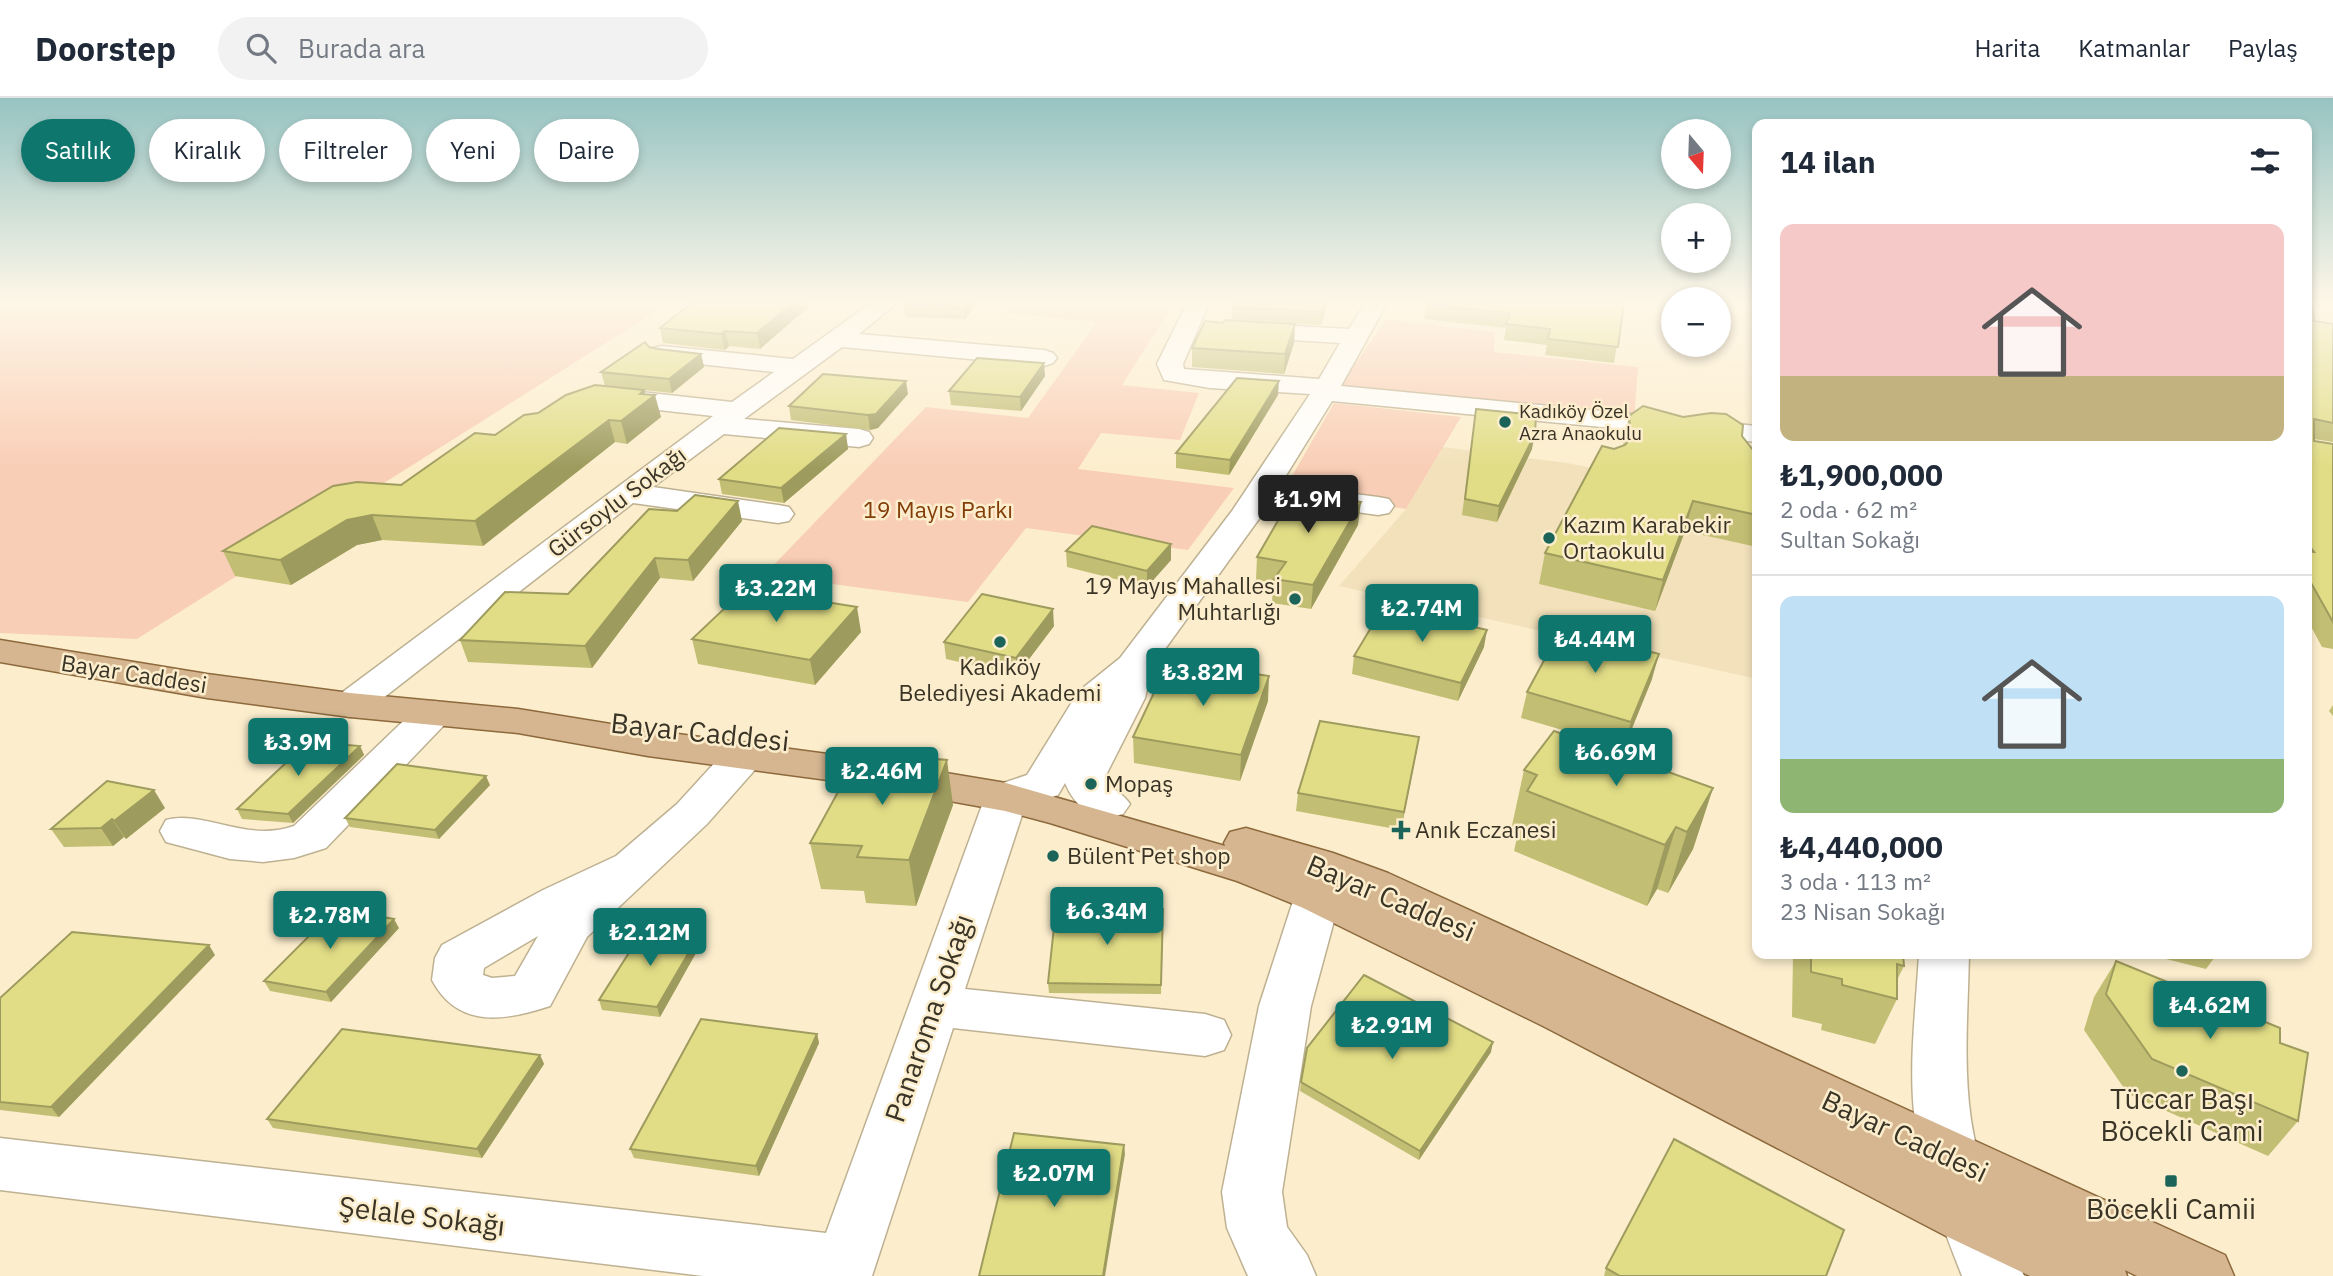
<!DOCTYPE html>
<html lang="tr">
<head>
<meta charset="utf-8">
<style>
	body { margin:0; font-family:"IBM Plex Sans",sans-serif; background:#f2f2f3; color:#1f2937; height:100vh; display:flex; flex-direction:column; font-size:26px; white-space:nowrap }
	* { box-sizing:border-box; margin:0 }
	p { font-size:23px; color:#747a83 }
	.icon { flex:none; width:38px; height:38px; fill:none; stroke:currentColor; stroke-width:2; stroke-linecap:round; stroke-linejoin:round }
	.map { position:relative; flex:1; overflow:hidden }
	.details { position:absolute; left:1752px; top:21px; width:560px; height:840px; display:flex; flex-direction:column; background:#fff; border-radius:14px; box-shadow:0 4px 10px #0003 }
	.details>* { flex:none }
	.top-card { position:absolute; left:21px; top:21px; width:665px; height:63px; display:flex; gap:14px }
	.needle { width:46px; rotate:161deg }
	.tools { position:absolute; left:1661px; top:21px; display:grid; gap:14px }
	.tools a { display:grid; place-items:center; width:70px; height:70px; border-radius:50%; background:#fff; box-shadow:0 4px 10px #0003; font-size:35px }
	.price { position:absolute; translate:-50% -60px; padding:0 16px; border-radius:7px; background:#0f766e; color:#fff; font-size:23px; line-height:46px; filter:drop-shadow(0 2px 4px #0008) }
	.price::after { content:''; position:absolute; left:50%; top:42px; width:21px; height:16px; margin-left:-10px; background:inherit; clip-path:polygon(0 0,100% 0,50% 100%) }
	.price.current { background:#222; color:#fff }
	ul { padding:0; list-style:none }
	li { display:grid; align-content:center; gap:14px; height:371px; padding:0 28px }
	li+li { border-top:2px solid #e0e1e3 }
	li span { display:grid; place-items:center; height:217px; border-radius:14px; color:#555 }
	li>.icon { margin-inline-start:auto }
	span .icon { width:126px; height:126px; fill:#fffc; stroke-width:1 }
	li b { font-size:30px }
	h2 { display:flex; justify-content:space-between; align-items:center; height:84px; padding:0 28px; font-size:30px }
	.pill { padding:0 24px; border-radius:32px; background:#fff; box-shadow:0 4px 10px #0003; font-size:24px; line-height:63px }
	.pill.current { background:#0f766e; color:#fff }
	header { display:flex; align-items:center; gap:42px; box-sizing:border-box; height:98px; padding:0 35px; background:#fff; border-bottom:2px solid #e0e1e3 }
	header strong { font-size:33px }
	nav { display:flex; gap:38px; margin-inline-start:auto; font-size:24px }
	.search { width:490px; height:63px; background:#f2f2f3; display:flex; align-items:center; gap:18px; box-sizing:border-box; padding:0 24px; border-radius:38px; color:#747a83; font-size:26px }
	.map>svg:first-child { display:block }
	.built { fill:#f2e1ba }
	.green { fill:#f9ceb6 }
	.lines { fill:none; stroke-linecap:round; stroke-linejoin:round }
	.minor-casing { stroke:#beb192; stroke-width:3 }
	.major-casing { stroke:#8d693c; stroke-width:3 }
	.minor { fill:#fff; fill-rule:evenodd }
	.major { fill:#d5b691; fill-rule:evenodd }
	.wall { fill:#c2be73 }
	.shaded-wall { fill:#9e9b5e }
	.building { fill:#e1dd86; stroke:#9e9b5e; stroke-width:2 }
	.poi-dot { fill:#1c645a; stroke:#fceecd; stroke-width:2.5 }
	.labels { text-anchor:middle; stroke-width:5; stroke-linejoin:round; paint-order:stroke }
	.far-poi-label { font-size:19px; fill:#3a3427; stroke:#fceecd; text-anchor:start }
	.street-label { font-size:23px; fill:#3a3427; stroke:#fceecd }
	.park-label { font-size:23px; fill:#833d09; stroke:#fceecd }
	.poi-label { font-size:23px; fill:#3a3427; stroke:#fceecd; text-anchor:start }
	.near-street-label { font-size:28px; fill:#3a3427; stroke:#fceecd }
	.near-poi-label { font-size:28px; fill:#3a3427; stroke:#fceecd }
</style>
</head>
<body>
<header>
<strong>Doorstep</strong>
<div class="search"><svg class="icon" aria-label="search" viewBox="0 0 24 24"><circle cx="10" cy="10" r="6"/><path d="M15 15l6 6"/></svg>Burada ara</div>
<nav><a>Harita</a><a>Katmanlar</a><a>Paylaş</a></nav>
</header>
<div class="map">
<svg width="2333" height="1178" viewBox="0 0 2333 1178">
	<rect width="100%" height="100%" fill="#fceecd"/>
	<path class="built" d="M1443,349L1567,365L1757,403V581L1339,488L1406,411Z"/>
	<g class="green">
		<path d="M0,205H669L137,541L0,535Z"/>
		<path d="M1014,205H1174L1122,287L1199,295L1180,342L1101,335L1078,371L1234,390L1188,452L1026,430L968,504L764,477L926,309L1028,320L1097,224L1004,215Z"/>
		<path d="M1386,222L1495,234L1494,254L1638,269L1634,322L1338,290Z"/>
		<path d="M1334,305L1461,319L1406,411L1284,392Z"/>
	</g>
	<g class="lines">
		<defs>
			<g id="minor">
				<path d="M871,205H897L859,236L1044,252L1053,255L1057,260L1053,265L1044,268L842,249L744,321L859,331L869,334L873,340L869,346L859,349L724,336L653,389L778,407L789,409L794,416L789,423L778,425L633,405L364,615L350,619L336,615L330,607L336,599L713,318L604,306L595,304L591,298L595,292L604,290L732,304L774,274L662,262L653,260L650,255L653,250L662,248L793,261Z"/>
				<path d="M1187,205H1209L1183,266L1184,271L1319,281L1340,245L1242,239L1234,237L1230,232L1234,227L1242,225L1349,231L1365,205H1387L1341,288L1757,328V344L1332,303L1261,418L1152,569L1145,600L1105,679C1110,691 1123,695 1130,706L1123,716C1095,724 1076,711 1065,685L1058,697L1025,708L965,891L1205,916L1224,922L1231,937L1224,952L1205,958L953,930L872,1178H703L0,1092V1040L826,1135L985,699L991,689L1027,677L1072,604L1084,589L1120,560L1232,413L1310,296L1210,290L1164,282L1157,266Z"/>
				<path d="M1309,390L1378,399L1389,401L1394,408L1389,415L1378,417L1298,406L1294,399L1298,392Z"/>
				<path d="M434,603L448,607L454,615L448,623L326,750L294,760L263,764L230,761L166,744L160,733L166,722C205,712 246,745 294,728L420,607Z"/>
				<path d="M745,644L760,648L766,657L760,666L707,726L587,839L550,908C505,923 458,931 432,882L435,860L442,847L543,792L616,758L677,706L730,648ZM538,838L515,878L492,880L483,877L484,870Z"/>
				<path d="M1318,780L1335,785L1341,797L1311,908L1282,1094L1287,1129L1307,1157L1316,1178H1248L1227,1130L1222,1094L1259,908L1295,797L1301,785Z"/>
				<path d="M1919,856H1969C1968,911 1963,967 1971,1022C1979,1076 2003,1128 2024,1178H1962C1943,1128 1921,1077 1915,1023C1908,968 1916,911 1919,856Z"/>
			</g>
			<path id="major" d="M0,542L207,576L350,595L518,611L648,632L850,659L1006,685L1225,748L1224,745L1230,734L1246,730L1333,755L1388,775L2225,1157L2234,1178H2137L2125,1172L2127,1178H2030L1948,1139L1543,928L1301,809L1237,783L1050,725L1005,713L850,685L648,658L518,635L350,619L207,600L0,564Z"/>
		</defs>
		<use href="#minor" class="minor-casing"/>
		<use href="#major" class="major-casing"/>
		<use href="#minor" class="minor"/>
		<use href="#major" class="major"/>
	</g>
	<g class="wall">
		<path d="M692,205H813L760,251L729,248L725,252L663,245L660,230Z"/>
		<path d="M977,205L965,221L906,219L904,207Z"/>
		<path d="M1234,205H1327L1321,227L1232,221L1233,209Z"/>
		<path d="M1427,205H1624L1614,265L1545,257L1547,247L1504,242L1506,230L1424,221Z"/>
		<path d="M2306,205L2314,223L2333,226V344L2314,341V343L2333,346V551L2322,549L2306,519Z"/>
		<path d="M1223,225L1295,226L1294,245L1284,276L1192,269V250Z"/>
		<path d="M649,249L701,256L704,269L672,295L605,288L601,274Z"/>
		<path d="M1045,278L1021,313L951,307L949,293Z"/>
		<path d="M644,292L645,296L661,319L627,346L615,344L483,448L382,442L357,447L291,487L235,478L223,453L401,387L538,315Z"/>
		<path d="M908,296L878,330L870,332L791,322L789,308Z"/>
		<path d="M1278,297L1229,377L1176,370V355Z"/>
		<path d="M1476,311L1532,351L1497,424L1462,417Z"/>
		<path d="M1629,318L1742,338L1753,352L1757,354V449L1685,433L1655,513L1539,486L1545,455L1614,351L1623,348Z"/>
		<path d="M846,336L848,351L784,405L722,396L719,381Z"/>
		<path d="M742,423L693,483L660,480L592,570L468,564L460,542Z"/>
		<path d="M1358,427L1311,511L1272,505L1273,485L1256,482L1257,459Z"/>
		<path d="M1171,446V462L1147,489L1067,469L1066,453Z"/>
		<path d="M1054,528L1017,577L946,561L944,544Z"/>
		<path d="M861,534L815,587L698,566L692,541Z"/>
		<path d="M1484,549L1458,603L1352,576L1354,558Z"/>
		<path d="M1652,581L1624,650L1521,620L1527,594Z"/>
		<path d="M1268,603L1240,683L1134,665L1133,639Z"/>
		<path d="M2333,607V618L2329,613Z"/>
		<path d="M1419,639L1401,732L1296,713L1298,695Z"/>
		<path d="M360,648L364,657L293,725L242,721L237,711Z"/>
		<path d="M1524,672L1713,690L1693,751L1668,795L1657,791L1647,808L1514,753L1518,735L1511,732Z"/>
		<path d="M1757,678V701L1752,699Z"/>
		<path d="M490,687L439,741L350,729L345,720Z"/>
		<path d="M953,707L916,808L866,805L864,793L821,791L810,745Z"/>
		<path d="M165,710L126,741L124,739L113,748L64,749L51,731Z"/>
		<path d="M1163,811L1161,896L1049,895L1048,885Z"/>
		<path d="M399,830L331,904L270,893L264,883Z"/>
		<path d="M699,837L701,846L660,919L602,912L599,902Z"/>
		<path d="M1793,856H1903L1904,868L1897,882V901L1875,946L1821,932L1822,926L1792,919Z"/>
		<path d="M2146,856H2217L2206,871Z"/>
		<path d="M215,857L59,1019L0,1012V900Z"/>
		<path d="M2116,863L2280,945L2298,1023L2268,1058L2128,996L2084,932L2094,899Z"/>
		<path d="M817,936L819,945L759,1078L634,1060L630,1051Z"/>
		<path d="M1491,954L1419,1062L1300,993L1301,984Z"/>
		<path d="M540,957L544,966L482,1060L273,1030L267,1021Z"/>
		<path d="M1606,1170L1826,1178H1604Z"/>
	</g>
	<g class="shaded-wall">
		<path d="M793,205H813L760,251L757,235Z"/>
		<path d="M967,205H977L965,221L964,209Z"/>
		<path d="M1324,205H1327L1321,227L1322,214Z"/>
		<path d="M1295,226L1294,245L1284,276L1285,256Z"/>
		<path d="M725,233L729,248L725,252L721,236Z"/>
		<path d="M701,256L704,269L672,295L669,281Z"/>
		<path d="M1044,265L1045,278L1021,313L1020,299Z"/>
		<path d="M906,283L908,296L878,330L870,332L868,317Z"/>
		<path d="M1279,283L1278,297L1229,377L1230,362Z"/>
		<path d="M644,292L647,303L655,297L661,319L627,346L621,323L640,296Z"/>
		<path d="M609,322L615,344L483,448L475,423Z"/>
		<path d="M846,336L848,351L784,405L781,390Z"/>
		<path d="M1535,336L1532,351L1497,424L1499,408Z"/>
		<path d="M738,403L742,423L693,483L688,462Z"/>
		<path d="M1693,403L1685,433L1655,513L1663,482Z"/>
		<path d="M1361,404L1358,427L1311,511L1313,487Z"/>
		<path d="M372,417L382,442L357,447L291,487L280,462L347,422Z"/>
		<path d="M1171,446V462L1147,489V473Z"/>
		<path d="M655,460L660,480L592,570L585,548Z"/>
		<path d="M857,509L861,534L815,587L810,562Z"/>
		<path d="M1053,511L1054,528L1017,577L1016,560Z"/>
		<path d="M1487,532L1484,549L1458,603L1461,585Z"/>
		<path d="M1659,556L1652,581L1624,650L1631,624Z"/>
		<path d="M1269,578L1268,603L1240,683L1241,657Z"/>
		<path d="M1419,639L1416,657L1401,732L1404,714Z"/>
		<path d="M360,648L364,657L293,725L288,716Z"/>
		<path d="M947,662L953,707L916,808L909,762Z"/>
		<path d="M486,678L490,687L439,741L435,732Z"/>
		<path d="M1713,690L1693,751L1668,795L1687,734Z"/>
		<path d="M154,692L165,710L126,741L114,723Z"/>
		<path d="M112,721L124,739L113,748L101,730Z"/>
		<path d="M1676,729L1657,791L1647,808L1665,747Z"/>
		<path d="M394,821L399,830L331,904L326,894Z"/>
		<path d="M699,837L701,846L660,919L657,909Z"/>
		<path d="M209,847L215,857L59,1019L51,1009Z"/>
		<path d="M817,936L819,945L759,1078L756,1068Z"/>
		<path d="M1493,944L1491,954L1419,1062L1420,1053Z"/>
		<path d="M540,957L544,966L482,1060L477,1051Z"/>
		<path d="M1124,1047L1125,1056L1105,1178H1103Z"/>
	</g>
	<g class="building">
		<path d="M692,205H793L757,235L725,233L721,236L660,230Z"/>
		<path d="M906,205H967L964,209L904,207Z"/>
		<path d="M1234,205H1324L1322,214L1233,209Z"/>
		<path d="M1427,205H1624L1618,249L1548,241L1550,231L1506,226L1510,215L1426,206Z"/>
		<path d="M2306,205H2312L2314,223L2333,226V325L2314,321V343L2333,346V524L2306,476V453L2314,454L2306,443Z"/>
		<path d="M1225,222L1295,226L1285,256L1192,250L1205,223L1223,225Z"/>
		<path d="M645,244L649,249L658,251L701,256L669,281L601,274Z"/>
		<path d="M977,260L1044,265L1020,299L949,293Z"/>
		<path d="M823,276L906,283L876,316L868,317L789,308Z"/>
		<path d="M1237,280L1279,283L1230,362L1176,355Z"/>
		<path d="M595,287L644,292L640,296L655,297L621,323L609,322L475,423L372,417L347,422L280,462L223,453L333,388L357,384L401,387L475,335L495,337L524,317L538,315L566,297Z"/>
		<path d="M1643,308L1683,319L1711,315L1726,316L1743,327L1742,338L1753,352L1757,354V417L1693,403L1663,482L1545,455L1602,348L1614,351L1625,347L1631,340L1629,318Z"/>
		<path d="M1476,311L1536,317L1535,336L1499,408L1465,401Z"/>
		<path d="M779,330L846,336L781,390L719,381Z"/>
		<path d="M1295,393L1361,404L1313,487L1274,481L1286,464L1257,459Z"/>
		<path d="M695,397L738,403L688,462L655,460L585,548L460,542L505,494L568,496L649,411L677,413Z"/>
		<path d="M1092,428L1171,446L1147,473L1066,453Z"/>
		<path d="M745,491L857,509L810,562L692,541Z"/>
		<path d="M982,496L1053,511L1016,560L944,544Z"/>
		<path d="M1384,508L1487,532L1461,585L1354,558Z"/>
		<path d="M1561,531L1659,556L1631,624L1527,594Z"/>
		<path d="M1169,563L1269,578L1241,657L1133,639Z"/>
		<path d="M1320,623L1419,639L1404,714L1298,695Z"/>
		<path d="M1554,633L1713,690L1687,734L1676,729L1665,747L1527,693L1537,677L1524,672Z"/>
		<path d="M308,644L360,648L288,716L237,711Z"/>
		<path d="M902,658L947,662L909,762L857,759L862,748L810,745L855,663L898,666Z"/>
		<path d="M397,666L486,678L435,732L345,720Z"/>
		<path d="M107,683L154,692L114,723L112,721L101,730L51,731Z"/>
		<path d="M1056,810L1163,811L1161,887L1048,885Z"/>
		<path d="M336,811L394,821L326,894L264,883Z"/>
		<path d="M644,831L699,837L657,909L599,902Z"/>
		<path d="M72,834L209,847L51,1009L0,1004V900Z"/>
		<path d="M1811,856H1903L1904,868L1897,866V901L1842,887V881L1811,874Z"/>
		<path d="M2116,863L2280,930V945L2308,955L2298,1023L2152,961L2106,896Z"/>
		<path d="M1364,877L1493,944L1420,1053L1301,984L1307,950Z"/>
		<path d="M701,921L817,936L756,1068L630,1051Z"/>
		<path d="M342,931L540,957L477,1051L267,1021Z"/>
		<path d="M1014,1035L1124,1047L1103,1178H979Z"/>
		<path d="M1674,1041L1844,1132L1826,1178H1620L1606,1170Z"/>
	</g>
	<linearGradient id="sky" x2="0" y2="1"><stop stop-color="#96c3c2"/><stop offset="0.55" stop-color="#fef7e8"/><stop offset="1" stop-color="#fef7e8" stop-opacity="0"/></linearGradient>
	<rect width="2333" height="370" fill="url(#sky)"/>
	<g class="poi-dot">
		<circle cx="1505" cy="324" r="7"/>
		<circle cx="1549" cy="440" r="7"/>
		<circle cx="1295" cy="501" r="7"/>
		<circle cx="1000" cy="544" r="7"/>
		<circle cx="1091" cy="686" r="7"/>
		<path d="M1397.5 721.5h7v7h7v7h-7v7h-7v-7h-7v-7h7z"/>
		<circle cx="1053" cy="758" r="7"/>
		<circle cx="2182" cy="973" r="7"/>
		<rect x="2164" y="1076" width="14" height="14" rx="3.5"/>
	</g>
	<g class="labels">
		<g class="far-poi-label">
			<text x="1519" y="320">Kadıköy Özel<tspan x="1519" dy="22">Azra Anaokulu</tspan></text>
		</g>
		<g class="street-label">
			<text transform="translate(617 404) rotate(-37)" y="8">Gürsoylu Sokağı</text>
			<text transform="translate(134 576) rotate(9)" y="8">Bayar Caddesi</text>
		</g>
		<g class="park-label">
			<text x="938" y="420">19 Mayıs Parkı</text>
		</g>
		<g class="poi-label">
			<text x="1563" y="435">Kazım Karabekir<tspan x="1563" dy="26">Ortaokulu</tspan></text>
			<text x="1281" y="496" text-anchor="end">19 Mayıs Mahallesi<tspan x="1281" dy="26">Muhtarlığı</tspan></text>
			<text x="1000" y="577" text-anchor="middle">Kadıköy<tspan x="1000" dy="26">Belediyesi Akademi</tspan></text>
			<text x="1105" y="694">Mopaş</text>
			<text x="1415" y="740">Anık Eczanesi</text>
			<text x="1067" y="766">Bülent Pet shop</text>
		</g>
		<g class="near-street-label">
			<text transform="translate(700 634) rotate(6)" y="10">Bayar Caddesi</text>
			<text transform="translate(1391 800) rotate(23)" y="10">Bayar Caddesi</text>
			<text transform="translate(929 920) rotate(-71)" y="10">Panaroma Sokağı</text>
			<text transform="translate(1905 1038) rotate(25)" y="10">Bayar Caddesi</text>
			<text transform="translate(422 1118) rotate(7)" y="10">Şelale Sokağı</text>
		</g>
		<g class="near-poi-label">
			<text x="2182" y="1011">Tüccar Başı<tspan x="2182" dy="32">Böcekli Cami</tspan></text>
			<text x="2171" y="1121">Böcekli Camii</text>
		</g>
	</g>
</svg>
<div class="tools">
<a><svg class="needle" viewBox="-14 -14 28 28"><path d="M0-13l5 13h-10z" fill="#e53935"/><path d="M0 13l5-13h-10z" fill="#747a83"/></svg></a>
<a>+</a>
<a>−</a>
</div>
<b class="price current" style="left:1308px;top:437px">₺1.9M</b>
<b class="price" style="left:776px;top:526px">₺3.22M</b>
<b class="price" style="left:1422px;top:546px">₺2.74M</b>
<b class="price" style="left:1595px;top:577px">₺4.44M</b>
<b class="price" style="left:1203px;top:610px">₺3.82M</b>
<b class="price" style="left:298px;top:680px">₺3.9M</b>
<b class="price" style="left:1616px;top:690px">₺6.69M</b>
<b class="price" style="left:882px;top:709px">₺2.46M</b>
<b class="price" style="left:1107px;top:849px">₺6.34M</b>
<b class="price" style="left:330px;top:853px">₺2.78M</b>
<b class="price" style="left:650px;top:870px">₺2.12M</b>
<b class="price" style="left:2210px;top:943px">₺4.62M</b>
<b class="price" style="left:1392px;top:963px">₺2.91M</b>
<b class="price" style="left:1054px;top:1111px">₺2.07M</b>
<div class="top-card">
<a class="pill current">Satılık</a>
<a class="pill">Kiralık</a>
<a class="pill">Filtreler</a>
<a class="pill">Yeni</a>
<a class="pill">Daire</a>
</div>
<section class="details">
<h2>14 ilan<svg class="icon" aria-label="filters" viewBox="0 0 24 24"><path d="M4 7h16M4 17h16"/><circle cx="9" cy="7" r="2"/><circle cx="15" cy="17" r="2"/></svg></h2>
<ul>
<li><span style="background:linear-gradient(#f6c9c9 70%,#c2b280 0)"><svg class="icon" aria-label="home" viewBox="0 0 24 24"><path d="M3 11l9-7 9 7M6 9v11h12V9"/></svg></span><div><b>₺1,900,000</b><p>2 oda · 62 m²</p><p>Sultan Sokağı</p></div></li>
<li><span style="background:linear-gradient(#bfe0f5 75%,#8fb573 0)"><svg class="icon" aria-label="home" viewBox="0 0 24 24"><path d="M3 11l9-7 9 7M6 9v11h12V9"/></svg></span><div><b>₺4,440,000</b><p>3 oda · 113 m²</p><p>23 Nisan Sokağı</p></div></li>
</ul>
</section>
</div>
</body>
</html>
